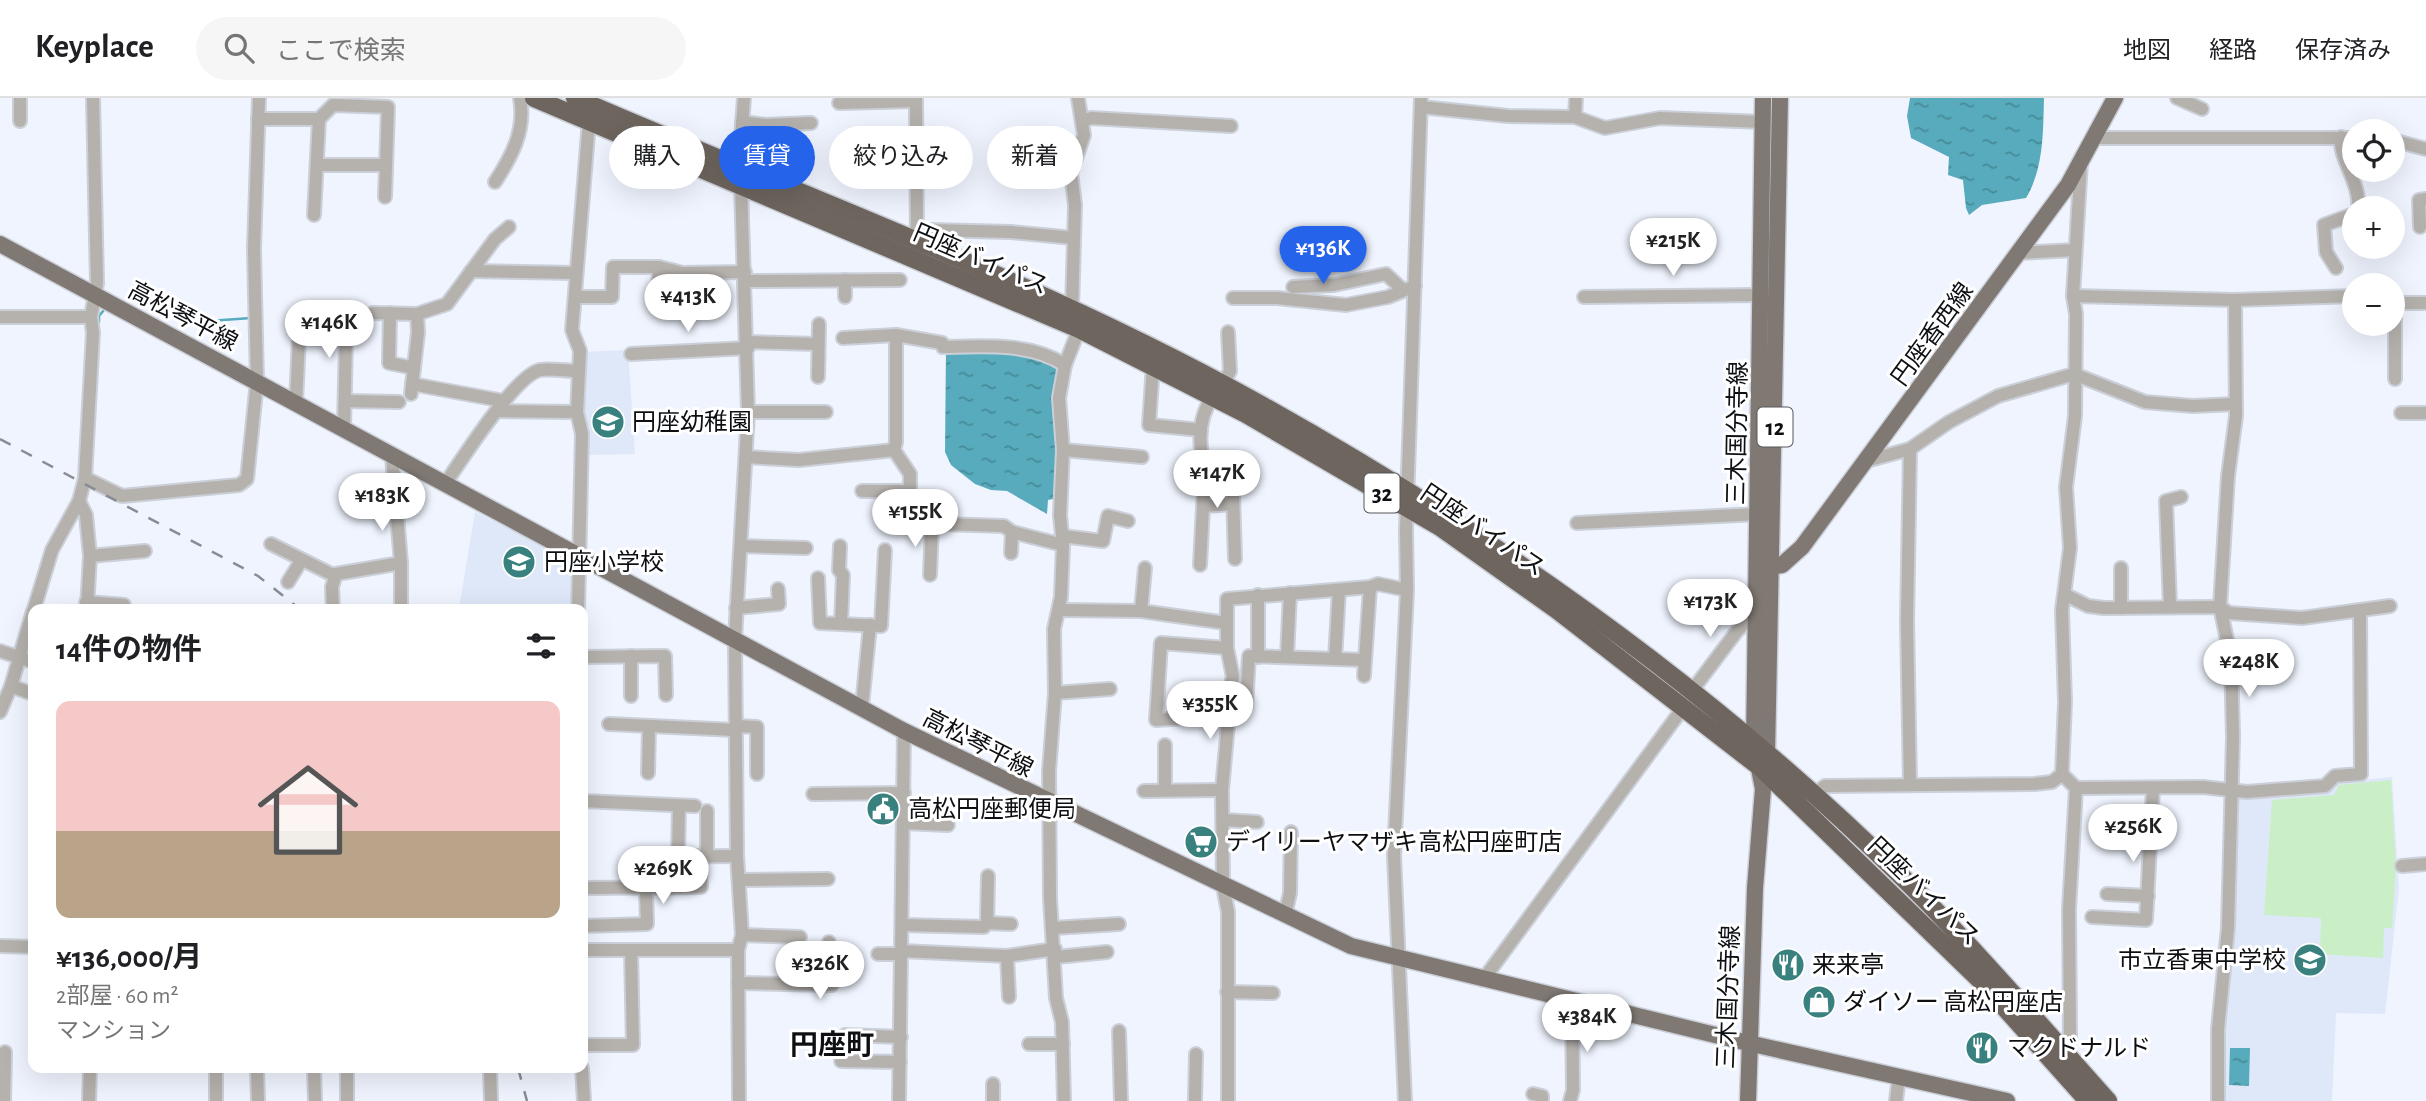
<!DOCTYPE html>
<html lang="ja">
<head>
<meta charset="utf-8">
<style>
	body { margin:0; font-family:"Alegreya Sans","Noto Sans JP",sans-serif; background:#f6f6f6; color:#202124; height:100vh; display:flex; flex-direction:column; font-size:26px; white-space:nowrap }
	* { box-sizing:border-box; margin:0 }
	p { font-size:23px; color:#757577 }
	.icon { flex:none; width:38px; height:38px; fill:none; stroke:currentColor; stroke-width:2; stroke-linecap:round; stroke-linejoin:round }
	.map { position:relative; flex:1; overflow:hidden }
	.details { position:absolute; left:28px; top:506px; width:560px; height:469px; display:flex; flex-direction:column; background:#fff; border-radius:14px; box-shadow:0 7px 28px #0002 }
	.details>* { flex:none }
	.hud { position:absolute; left:609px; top:28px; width:665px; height:63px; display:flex; gap:14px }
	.fabs { position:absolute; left:2342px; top:21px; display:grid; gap:14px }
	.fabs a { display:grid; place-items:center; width:63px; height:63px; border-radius:50%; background:#fff; box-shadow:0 7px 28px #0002; font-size:35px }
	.price { position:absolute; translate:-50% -60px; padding:0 16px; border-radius:24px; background:#fff; color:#222; font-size:23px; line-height:46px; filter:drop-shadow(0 2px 4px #0008) }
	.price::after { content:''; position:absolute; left:50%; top:42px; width:21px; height:16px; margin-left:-10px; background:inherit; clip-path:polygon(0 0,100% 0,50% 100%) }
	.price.current { background:#2563eb; color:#fff }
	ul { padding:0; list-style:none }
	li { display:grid; align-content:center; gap:14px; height:371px; padding:0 28px }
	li+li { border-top:2px solid #e0e0e0 }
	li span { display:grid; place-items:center; height:217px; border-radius:14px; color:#555 }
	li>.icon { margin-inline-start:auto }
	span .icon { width:126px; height:126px; fill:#fffc; stroke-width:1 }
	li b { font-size:30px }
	h2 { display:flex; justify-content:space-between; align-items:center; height:84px; padding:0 28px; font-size:30px }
	.pill { padding:0 24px; border-radius:32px; background:#fff; box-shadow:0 7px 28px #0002; font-size:24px; line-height:63px }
	.pill.current { background:#2563eb; color:#fff }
	header { display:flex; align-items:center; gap:42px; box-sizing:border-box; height:98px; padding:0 35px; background:#fff; border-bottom:2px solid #e0e0e0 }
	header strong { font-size:33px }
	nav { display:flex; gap:38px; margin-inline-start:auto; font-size:24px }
	.search { width:490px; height:63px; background:#f6f6f6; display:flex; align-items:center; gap:18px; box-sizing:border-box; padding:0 24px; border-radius:38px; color:#757577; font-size:26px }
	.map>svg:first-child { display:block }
	.built { fill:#dee8f9 }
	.park { fill:#caefc6 }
	.water { fill:url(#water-ripples) }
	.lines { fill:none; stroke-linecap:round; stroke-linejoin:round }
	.stream { stroke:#57abbc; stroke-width:2.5 }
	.minor-casing { stroke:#cbcfd8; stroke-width:16 }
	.major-casing { stroke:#cbcfd8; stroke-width:19 }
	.highway-casing { stroke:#cbcfd8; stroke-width:21 }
	.minor { stroke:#b5b1ad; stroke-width:12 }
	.major { stroke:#807973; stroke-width:16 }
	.highway { stroke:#6d655e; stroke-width:18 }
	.rail { stroke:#898d93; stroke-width:2.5; stroke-dasharray:12 12; stroke-linecap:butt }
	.labels { text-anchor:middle; stroke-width:6; stroke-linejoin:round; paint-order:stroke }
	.shield { fill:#fff; stroke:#565759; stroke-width:2 }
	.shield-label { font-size:23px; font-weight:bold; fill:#0d0f12 }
	.street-label { font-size:24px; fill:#0d0f12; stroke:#fff }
	.poi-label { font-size:24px; fill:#0d0f12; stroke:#fff; text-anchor:start }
	.quarter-label { font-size:28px; font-weight:bold; fill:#0d0f12; stroke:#fff }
</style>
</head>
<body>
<header>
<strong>Keyplace</strong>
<div class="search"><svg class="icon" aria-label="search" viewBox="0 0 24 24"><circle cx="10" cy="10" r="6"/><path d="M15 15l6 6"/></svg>ここで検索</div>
<nav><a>地図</a><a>経路</a><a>保存済み</a></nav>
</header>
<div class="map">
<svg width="2426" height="1003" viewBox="0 0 2426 1003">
	<defs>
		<pattern id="water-ripples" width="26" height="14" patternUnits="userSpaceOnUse" patternTransform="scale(1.75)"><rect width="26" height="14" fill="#57abbc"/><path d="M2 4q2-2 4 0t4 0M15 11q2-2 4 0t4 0" fill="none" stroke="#468a97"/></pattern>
	</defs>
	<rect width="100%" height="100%" fill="#eff4fe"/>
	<g class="built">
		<path d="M628,252L635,356L585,357L579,313L583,254Z"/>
		<path d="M475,414L570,461L575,467L574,511H459Z"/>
		<path d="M2392,679L2399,790L2385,916L2336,915L2332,1003H2223L2233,696Z"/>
	</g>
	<path class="park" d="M2391,682L2396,769L2392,830H2384L2383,860L2320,856L2321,820L2264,817L2272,702L2334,697L2339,687Z"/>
	<g class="water">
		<path d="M1910,0H2044C2043,34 2044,70 2026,100L1982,107L1969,117L1966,110L1963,82L1948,77L1949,59L1911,40L1907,18Z"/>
		<path d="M946,252C981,252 1032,245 1057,272C1051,298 1056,319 1057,345C1057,363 1055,382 1053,401L1048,402L1047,416L1007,393L991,392L975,386L951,367L945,354Z"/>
		<path d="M2230,950H2250L2249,988L2229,987Z"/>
	</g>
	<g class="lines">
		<g class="stream">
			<path d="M209,223L251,220"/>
			<path d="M99,224V218L104,212"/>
		</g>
		<defs>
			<g id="minor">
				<path d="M20,0V23"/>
				<path d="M916,0L917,148"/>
				<path d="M1576,0L1575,19L1605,30L1660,20L1763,24"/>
				<path d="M2177,0L2202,11"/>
				<path d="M839,5L916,3"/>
				<path d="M1421,9L1508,18L1575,19"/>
				<path d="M258,21H319L333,7L388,9L385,99"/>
				<path d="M1083,23L1091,20L1231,28"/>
				<path d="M742,24L766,27L811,25"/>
				<path d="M2341,39C2338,58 2361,86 2358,110"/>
				<path d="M2094,40H2354"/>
				<path d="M2392,42L2426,51"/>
				<path d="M317,67H386"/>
				<path d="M495,84C512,58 526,32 520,0"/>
				<path d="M314,117L319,21"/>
				<path d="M2420,129L2419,102L2426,101"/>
				<path d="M918,144L931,132L1011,134L1074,140"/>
				<path d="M2019,155L2075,152"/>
				<path d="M2336,170L2326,154L2324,127L2354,116"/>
				<path d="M471,173L576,175"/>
				<path d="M845,182V199"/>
				<path d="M745,183L900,182"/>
				<path d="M1293,189L1334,187L1386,176L1403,192"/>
				<path d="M2073,198L2235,202L2354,198"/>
				<path d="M575,199H612L613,169H659L683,175L745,174"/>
				<path d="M1584,199L1761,197"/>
				<path d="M1233,200H1277L1346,207L1388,199L1415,188"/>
				<path d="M658,203L659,169"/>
				<path d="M2392,205H2426"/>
				<path d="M2395,205V281"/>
				<path d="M373,215L417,216L447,206L495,141L509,129"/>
				<path d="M390,215L389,265L414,270"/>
				<path d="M0,219H91"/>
				<path d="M896,237V344L894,352L910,376V425L1004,428L1012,434L1063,447"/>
				<path d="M843,240L896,237L942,245L943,249C983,248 1030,244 1065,267"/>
				<path d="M748,244L818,246"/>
				<path d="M631,256L748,250"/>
				<path d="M1153,267L1149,327L1201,332"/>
				<path d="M818,279L819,226"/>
				<path d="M412,286L504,303"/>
				<path d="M1223,286L1230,273L1228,234"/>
				<path d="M411,296L418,234L417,216"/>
				<path d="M345,303L399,304"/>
				<path d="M296,304L299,240L346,241L344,329"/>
				<path d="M497,313L577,314"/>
				<path d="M748,314H826"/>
				<path d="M2401,315H2426"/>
				<path d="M1063,352L1142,359"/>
				<path d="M392,358L401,465V511"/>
				<path d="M746,359L799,362L894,352"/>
				<path d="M1232,362L1235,461"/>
				<path d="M1866,363L1910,351L1949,324L1998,298L2074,276L2145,304L2193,308L2235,306"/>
				<path d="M85,380L122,398L239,387L247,381L257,283L254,151L259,0"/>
				<path d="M445,386C461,363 515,277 540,272C551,270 566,273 578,273"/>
				<path d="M862,393H910"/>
				<path d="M79,403L86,417L90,458L87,511"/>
				<path d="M1203,408L1233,406"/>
				<path d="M1577,425L1759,416"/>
				<path d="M939,426L940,407"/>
				<path d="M1062,438L1103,443L1108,418L1128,423"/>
				<path d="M271,446L335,478"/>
				<path d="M741,448L806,450"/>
				<path d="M840,448L839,472L843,477L841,526"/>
				<path d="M1011,455L1012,434"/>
				<path d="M90,458L145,453"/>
				<path d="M1200,467L1205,370C1198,346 1198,320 1213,298"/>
				<path d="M2121,470V510"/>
				<path d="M930,477L932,426"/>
				<path d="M818,480L820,525L881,528L885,452"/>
				<path d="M288,484L301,463"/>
				<path d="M2066,497L2088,508L2104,510L2220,509L2229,515L2302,520L2390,508"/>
				<path d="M86,504L124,507"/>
				<path d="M2170,508L2166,403L2181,399"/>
				<path d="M736,510L779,506L778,491"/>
				<path d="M34,511L52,452L79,403L85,380L93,235L91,219L97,185L93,0"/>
				<path d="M333,511L332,489L336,476L401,465"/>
				<path d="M578,511L582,336L577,314L580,253L572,232L589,23"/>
				<path d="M1059,512L1141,513L1226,525"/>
				<path d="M1141,513L1145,470"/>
				<path d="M0,553L33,564"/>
				<path d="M583,559L665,558L666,597"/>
				<path d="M1258,559V497"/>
				<path d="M1287,559L1290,495"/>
				<path d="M1335,561L1339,492"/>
				<path d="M1364,578L1370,489"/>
				<path d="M11,588L33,596"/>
				<path d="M1691,594L1737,533L1758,512"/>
				<path d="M1055,595L1110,591"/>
				<path d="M631,598V558"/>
				<path d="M1246,607L1249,558L1365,562"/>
				<path d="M862,608L870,527"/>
				<path d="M0,614L11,588L33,513"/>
				<path d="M1226,617L1156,622L1161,545L1227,550"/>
				<path d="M609,626L735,632"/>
				<path d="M735,628L757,629V676"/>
				<path d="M648,675L649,628"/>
				<path d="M2062,676L2076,690L2203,689L2247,694L2325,688L2335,678L2361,676L2360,513"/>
				<path d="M1910,686L1907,523L1910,351"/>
				<path d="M1165,692V647"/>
				<path d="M1144,693L1222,692"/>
				<path d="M813,696L904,695"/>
				<path d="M1814,697L1825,688L2034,686L2052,684L2062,676L2065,604L2062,512L2070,450L2066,389L2075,318L2076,216L2073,198L2081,63"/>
				<path d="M583,703L695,708"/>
				<path d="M1224,722L1257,724"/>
				<path d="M904,725L948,727"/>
				<path d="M678,758L679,708"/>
				<path d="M707,758V713"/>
				<path d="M2402,768L2426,766"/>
				<path d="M740,782L828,781"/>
				<path d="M583,790L701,789L699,758"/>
				<path d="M2107,796L2148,798"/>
				<path d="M1285,817L1290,795L1291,734"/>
				<path d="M2092,819L2146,822L2153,691"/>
				<path d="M987,825L1011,826"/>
				<path d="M902,827L984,829L987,825L988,778"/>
				<path d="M583,828L647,826L645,759L737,758"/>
				<path d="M1053,830L1119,826"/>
				<path d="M742,837L800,839"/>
				<path d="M0,848L33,849"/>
				<path d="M583,852H738"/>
				<path d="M902,853L1007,858L1055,851"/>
				<path d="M878,856H902"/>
				<path d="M1007,858L1009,899"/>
				<path d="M1056,859L1107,854"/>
				<path d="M1483,882L1683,610"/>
				<path d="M738,885L832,887L829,844"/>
				<path d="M1227,894L1273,895"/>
				<path d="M1119,933L1121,1003"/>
				<path d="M845,937L901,939"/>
				<path d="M1029,946H1063"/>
				<path d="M583,947H633L631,852"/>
				<path d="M2063,953L2070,937L2069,811L2076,690"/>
				<path d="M841,963L900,964"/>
				<path d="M257,970L258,1003"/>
				<path d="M314,970L315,1003"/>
				<path d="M490,970L491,1003"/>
				<path d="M582,970L584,1003"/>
				<path d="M1533,996L1542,998V1003"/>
				<path d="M4,1003L5,954"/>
				<path d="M89,1003L90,970"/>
				<path d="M216,1003V970"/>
				<path d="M347,1003V970"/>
				<path d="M739,1003L738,852L742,837L737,758L735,541L748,314L740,55L744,0"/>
				<path d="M899,1003L904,633"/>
				<path d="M993,1003V986"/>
				<path d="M1064,1003L1062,924L1056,900L1050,800L1049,673L1055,595L1054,531L1061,499L1063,447L1060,417L1063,352L1059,300L1065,267L1079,231L1072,211L1075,107L1071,75L1084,37L1078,0"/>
				<path d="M1195,1003L1196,956"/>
				<path d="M1228,1003V814L1223,788L1222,692L1228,626L1224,608L1233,579L1227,550V501L1370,489L1378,486L1407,492"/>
				<path d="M1405,1003L1394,757L1407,492L1406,432L1421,0"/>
				<path d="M1570,1003L1573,992L1572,903"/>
				<path d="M1896,1003L1899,978"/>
				<path d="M2218,1003V931L2228,830L2233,639L2231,560L2220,509L2228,378L2236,318L2235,202"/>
			</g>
			<g id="major">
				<path d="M0,146L904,633L1351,848L1748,945L2007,1003"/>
				<path d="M1764,470L1782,467L1802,449L2068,87L2115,0"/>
				<path d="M1763,665L1767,657L1780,0"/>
				<path d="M1748,1003L1755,790L1763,691L1754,645L1763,0"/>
			</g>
			<g id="highway">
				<path d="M534,0L1079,231L1246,316L1440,429L1557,512L1761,670L1980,882L2088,1003"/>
				<path d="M575,0C803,99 1038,183 1256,304C1488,433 1710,590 1900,777C1973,848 2040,927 2108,1003"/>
			</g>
		</defs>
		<use href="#minor" class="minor-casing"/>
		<use href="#major" class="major-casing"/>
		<use href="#highway" class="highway-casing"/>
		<use href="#minor" class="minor"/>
		<use href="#major" class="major"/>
		<use href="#highway" class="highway"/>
		<g class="rail">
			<path d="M0,341L258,478L300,511"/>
			<path d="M518,970L527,1003"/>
		</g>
	</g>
	<defs>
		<symbol id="school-disc" viewBox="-11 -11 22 22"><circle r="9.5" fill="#39817f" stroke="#fff"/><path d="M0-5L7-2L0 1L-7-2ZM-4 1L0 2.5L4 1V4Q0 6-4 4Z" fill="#fff"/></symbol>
		<symbol id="civic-disc" viewBox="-11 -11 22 22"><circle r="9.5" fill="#39817f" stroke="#fff"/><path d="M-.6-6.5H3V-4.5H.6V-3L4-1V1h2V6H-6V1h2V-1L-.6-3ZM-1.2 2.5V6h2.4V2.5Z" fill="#fff"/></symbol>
		<symbol id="supermarket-disc" viewBox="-11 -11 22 22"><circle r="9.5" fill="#39817f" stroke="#fff"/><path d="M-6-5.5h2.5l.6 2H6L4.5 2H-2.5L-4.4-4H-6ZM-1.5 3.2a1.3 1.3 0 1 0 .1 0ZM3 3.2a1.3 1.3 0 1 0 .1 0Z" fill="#fff"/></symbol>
		<symbol id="restaurant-disc" viewBox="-11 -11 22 22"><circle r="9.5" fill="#39817f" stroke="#fff"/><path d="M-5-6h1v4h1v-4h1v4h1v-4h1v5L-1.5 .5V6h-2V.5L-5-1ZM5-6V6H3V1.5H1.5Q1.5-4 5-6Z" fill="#fff"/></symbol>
		<symbol id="shop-disc" viewBox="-11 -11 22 22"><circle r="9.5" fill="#39817f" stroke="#fff"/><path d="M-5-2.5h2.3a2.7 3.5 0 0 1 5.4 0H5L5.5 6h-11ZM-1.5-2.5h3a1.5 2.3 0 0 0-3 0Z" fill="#fff"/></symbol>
	</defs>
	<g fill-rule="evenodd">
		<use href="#school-disc" x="589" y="305" width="38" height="38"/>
		<use href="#school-disc" x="500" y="445" width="38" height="38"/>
		<use href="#civic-disc" x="864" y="692" width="38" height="38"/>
		<use href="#supermarket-disc" x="1182" y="725" width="38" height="38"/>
		<use href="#school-disc" x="2291" y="843" width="38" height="38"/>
		<use href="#restaurant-disc" x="1769" y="848" width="38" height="38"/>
		<use href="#shop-disc" x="1800" y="885" width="38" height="38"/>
		<use href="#restaurant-disc" x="1963" y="931" width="38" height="38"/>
	</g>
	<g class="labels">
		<g class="shield">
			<rect x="1757.5" y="309.5" width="35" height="39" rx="5"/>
			<rect x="1364.5" y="375.5" width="35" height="39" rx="5"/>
		</g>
		<g class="shield-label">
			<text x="1775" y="337">12</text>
			<text x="1382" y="403">32</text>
		</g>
		<g class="street-label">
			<text transform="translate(981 161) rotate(23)" y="8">円座バイパス</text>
			<text transform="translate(183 218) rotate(28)" y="8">高松琴平線</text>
			<text transform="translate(1932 236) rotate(-54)" y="8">円座香西線</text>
			<text transform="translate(1737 335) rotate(-89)" y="8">三木国分寺線</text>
			<text transform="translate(1483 432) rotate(34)" y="8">円座バイパス</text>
			<text transform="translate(978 645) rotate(27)" y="8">高松琴平線</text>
			<text transform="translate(1924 793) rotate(44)" y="8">円座バイパス</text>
			<text transform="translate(1728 899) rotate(-88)" y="8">三木国分寺線</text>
		</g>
		<g class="poi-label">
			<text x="632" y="332">円座幼稚園</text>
			<text x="544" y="472">円座小学校</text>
			<text x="908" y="719">高松円座郵便局</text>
			<text x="1226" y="752">デイリーヤマザキ高松円座町店</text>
			<text x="2286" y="870" text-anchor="end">市立香東中学校</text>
			<text x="1812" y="875">来来亭</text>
			<text x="1843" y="912">ダイソー 高松円座店</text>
			<text x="2007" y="958">マクドナルド</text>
		</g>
		<g class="quarter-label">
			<text x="832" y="956">円座町</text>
		</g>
	</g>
</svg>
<div class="fabs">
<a><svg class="icon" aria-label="locate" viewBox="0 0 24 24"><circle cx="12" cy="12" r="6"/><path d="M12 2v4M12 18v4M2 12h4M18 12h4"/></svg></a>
<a>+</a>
<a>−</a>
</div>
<b class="price" style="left:1673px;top:180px">¥215K</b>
<b class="price current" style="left:1323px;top:188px">¥136K</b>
<b class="price" style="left:688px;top:236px">¥413K</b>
<b class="price" style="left:329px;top:262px">¥146K</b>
<b class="price" style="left:1217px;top:412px">¥147K</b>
<b class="price" style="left:382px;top:435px">¥183K</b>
<b class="price" style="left:915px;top:451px">¥155K</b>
<b class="price" style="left:1710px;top:541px">¥173K</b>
<b class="price" style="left:2249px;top:601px">¥248K</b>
<b class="price" style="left:1210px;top:643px">¥355K</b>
<b class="price" style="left:2133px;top:766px">¥256K</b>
<b class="price" style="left:663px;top:808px">¥269K</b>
<b class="price" style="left:820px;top:903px">¥326K</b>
<b class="price" style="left:1587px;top:956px">¥384K</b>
<div class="hud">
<a class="pill">購入</a>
<a class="pill current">賃貸</a>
<a class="pill">絞り込み</a>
<a class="pill">新着</a>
</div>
<section class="details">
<h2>14件の物件<svg class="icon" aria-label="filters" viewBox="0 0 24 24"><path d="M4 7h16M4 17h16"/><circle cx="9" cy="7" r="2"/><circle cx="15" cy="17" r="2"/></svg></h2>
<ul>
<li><span style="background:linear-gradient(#f6c9c9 60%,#b9a48a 0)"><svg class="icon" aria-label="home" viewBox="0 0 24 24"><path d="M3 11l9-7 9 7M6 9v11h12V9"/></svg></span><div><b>¥136,000/月</b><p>2部屋 · 60 m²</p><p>マンション</p></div></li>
</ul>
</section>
</div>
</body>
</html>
